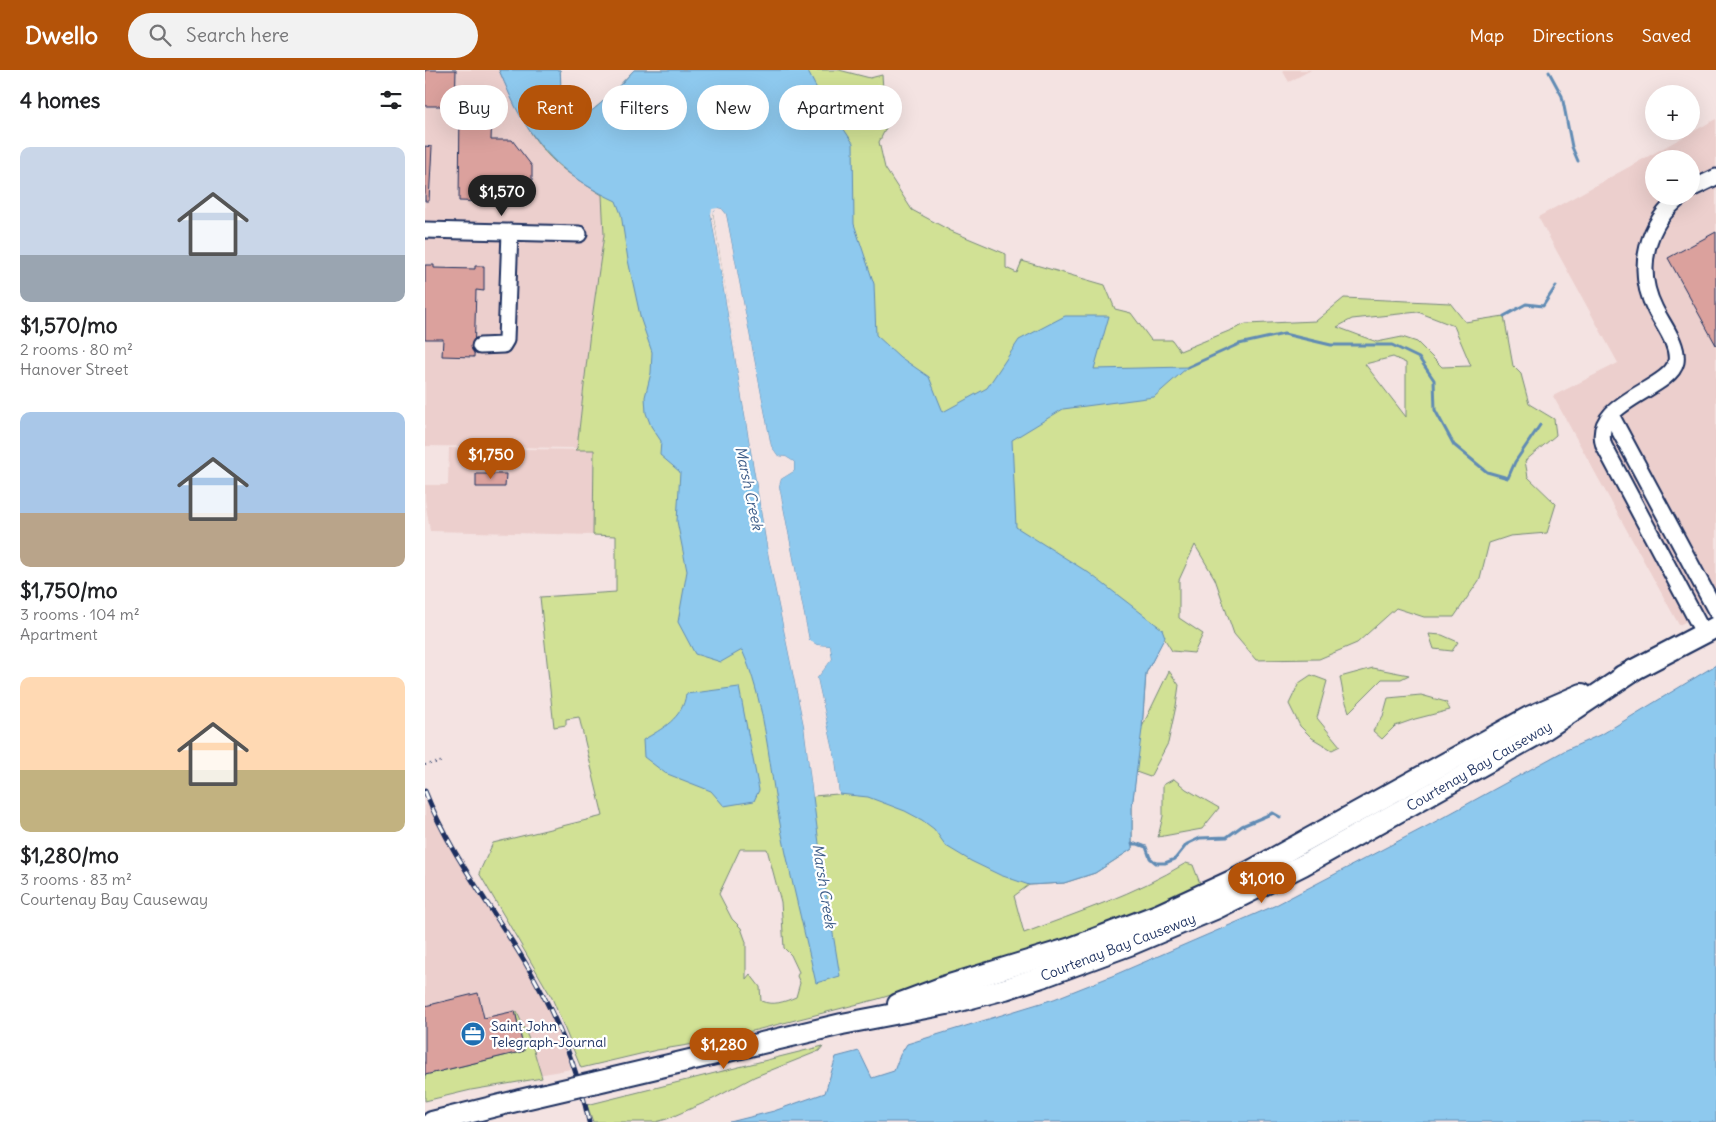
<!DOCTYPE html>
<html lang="en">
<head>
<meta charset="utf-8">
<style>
	body { margin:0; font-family:Delius,sans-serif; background:#f2f2f2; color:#202124; height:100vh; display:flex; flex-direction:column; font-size:19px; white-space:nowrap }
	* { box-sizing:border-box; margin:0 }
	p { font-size:16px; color:#757577 }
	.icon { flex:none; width:28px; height:28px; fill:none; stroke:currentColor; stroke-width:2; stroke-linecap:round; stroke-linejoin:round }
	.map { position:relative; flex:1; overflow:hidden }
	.side { display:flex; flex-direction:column; background:#fff; width:425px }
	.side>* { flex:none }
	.guide { position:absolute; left:15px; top:15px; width:475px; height:45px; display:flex; gap:10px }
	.tools { position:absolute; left:1220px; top:15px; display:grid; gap:10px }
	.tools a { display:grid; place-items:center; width:55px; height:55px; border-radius:50%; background:#fff; box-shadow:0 5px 20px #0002; font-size:25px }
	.price { position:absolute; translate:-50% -42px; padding:0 11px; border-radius:18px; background:#b45309; color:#fff; font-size:16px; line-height:32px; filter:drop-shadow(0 1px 2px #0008) }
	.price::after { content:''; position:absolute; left:50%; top:30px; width:15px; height:11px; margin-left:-8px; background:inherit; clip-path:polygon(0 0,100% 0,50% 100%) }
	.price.on { background:#222; color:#fff }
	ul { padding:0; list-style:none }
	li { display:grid; align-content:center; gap:10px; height:265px; padding:0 20px }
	li span { display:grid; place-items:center; height:155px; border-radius:10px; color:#555 }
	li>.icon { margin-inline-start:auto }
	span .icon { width:90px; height:90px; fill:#fffc; stroke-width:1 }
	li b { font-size:21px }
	h2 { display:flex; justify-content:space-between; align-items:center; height:60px; padding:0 20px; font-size:21px }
	.tag { padding:0 18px; border-radius:22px; background:#fff; box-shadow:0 5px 20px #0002; font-size:18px; line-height:45px }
	.tag.on { background:#b45309; color:#fff }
	header { display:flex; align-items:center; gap:30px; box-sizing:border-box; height:70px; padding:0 25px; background:#b45309; color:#fff }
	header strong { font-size:24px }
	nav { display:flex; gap:28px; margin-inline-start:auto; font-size:18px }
	.search { width:350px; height:45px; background:#f2f2f2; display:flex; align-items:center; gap:12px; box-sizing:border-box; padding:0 18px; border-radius:28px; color:#757577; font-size:19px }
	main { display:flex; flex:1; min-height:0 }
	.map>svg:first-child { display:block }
	.built { fill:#eccfcd; fill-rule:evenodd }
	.green { fill:#d1e195; stroke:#76887a; fill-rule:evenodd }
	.water { fill:#8ec9ee; stroke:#608bb4 }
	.pier { fill:#f4e3e2 }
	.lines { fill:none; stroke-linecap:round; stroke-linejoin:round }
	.stream { stroke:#608bb4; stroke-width:3 }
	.building { fill:#dba19d; stroke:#1b2f5e }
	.minor-casing { stroke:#1b2f5e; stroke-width:19 }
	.major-casing { stroke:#1b2f5e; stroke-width:24 }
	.path { stroke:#1b2f5e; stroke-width:2; stroke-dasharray:1 4; stroke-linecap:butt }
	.minor { stroke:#fff; stroke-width:15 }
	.major { stroke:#fff; stroke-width:20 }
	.rail-casing { stroke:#1b2f5e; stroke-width:5 }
	.rail { stroke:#fff; stroke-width:3; stroke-dasharray:9; stroke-linecap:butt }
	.major-bridge-casing { stroke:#1b2f5e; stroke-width:24; stroke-linecap:butt }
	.major-bridge { stroke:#fff; stroke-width:20 }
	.labels { text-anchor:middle; stroke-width:4.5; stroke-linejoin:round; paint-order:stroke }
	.street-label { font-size:14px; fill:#1b2f5e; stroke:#fff }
	.poi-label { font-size:14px; fill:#1b2f5e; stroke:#fff; text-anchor:start }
	.water-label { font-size:15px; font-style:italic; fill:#3e5d89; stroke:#fff }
</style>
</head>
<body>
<header>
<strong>Dwello</strong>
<div class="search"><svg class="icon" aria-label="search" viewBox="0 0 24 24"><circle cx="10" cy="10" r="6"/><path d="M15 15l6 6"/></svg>Search here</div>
<nav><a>Map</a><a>Directions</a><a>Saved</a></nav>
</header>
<main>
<section class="side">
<h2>4 homes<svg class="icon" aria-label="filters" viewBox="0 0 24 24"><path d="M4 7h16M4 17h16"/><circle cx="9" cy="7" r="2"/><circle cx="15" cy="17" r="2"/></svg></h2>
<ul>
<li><span style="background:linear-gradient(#c9d6e8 70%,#9aa5b1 0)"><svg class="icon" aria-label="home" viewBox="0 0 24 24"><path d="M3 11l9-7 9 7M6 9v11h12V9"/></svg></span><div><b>$1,570/mo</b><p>2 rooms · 80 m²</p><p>Hanover Street</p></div></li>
<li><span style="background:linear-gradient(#a9c7e8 65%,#b9a48a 0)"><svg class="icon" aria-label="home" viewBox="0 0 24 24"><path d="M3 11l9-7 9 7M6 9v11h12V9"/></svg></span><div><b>$1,750/mo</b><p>3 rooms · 104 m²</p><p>Apartment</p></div></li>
<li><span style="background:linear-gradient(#ffd9b3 60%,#c2b280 0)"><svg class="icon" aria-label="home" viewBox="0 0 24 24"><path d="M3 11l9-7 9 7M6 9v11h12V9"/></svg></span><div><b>$1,280/mo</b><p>3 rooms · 83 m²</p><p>Courtenay Bay Causeway</p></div></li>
</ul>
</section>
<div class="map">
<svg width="1291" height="1052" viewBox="0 0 1291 1052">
	<rect width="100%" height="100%" fill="#f4e3e2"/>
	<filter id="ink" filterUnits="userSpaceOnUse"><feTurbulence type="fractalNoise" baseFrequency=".02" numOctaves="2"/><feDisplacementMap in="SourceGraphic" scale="10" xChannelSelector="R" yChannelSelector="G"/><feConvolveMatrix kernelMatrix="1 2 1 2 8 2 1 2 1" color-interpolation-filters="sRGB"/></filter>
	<g filter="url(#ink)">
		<g class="built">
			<path d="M0,0H74L96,47L113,72L128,91L141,101L177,125L179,165L165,262L152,378L0,376Z"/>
			<path d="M857,0H886L864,12Z"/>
			<path d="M1291,49V536L1254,555L1128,326L1193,293L1113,147ZM1229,89H1266V126H1229Z"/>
			<path d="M24,378L169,380L168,465L5,461L0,430V415H23Z"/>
			<path d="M0,721L8,743L25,772L117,922L142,980L146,999L0,1026Z"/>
		</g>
		<g class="green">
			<path d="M74,0H135C137,16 133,34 139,49L144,53C162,51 196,14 209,0H414L445,8L457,5L461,58L454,72L460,98L487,140L526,161L581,184V198L592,203L597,191L680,215L690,239L706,243L726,270H747L755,281L821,254L891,251L919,228L1025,233L1040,252L1079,246L1088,296L1096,304L1104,334L1129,349L1131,365L1100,391L1103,407L1131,434L1122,463L1085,466L1064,473L1055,509L1029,547H999L971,538L932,573L894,589L831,590L809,564L790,509L770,475L754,510V548L778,564L769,583L747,581L739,568L721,603L717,657L744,601L754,615L751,636L743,673L725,707L711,702L707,737V779L670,803L639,813L604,815L589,826L599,863C654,842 710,824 761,793L768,795L776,816L643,871L453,929L288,971L232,980L156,998L127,928L54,803L68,773L178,746L154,647L141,649V655L129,657L115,527L191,522V466L168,465L169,380H150L152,378L165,262L179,165L177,125C161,115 144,105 130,92C103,67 89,32 74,0ZM287,139H297L301,144L370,396L364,405L407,589L413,724L388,726L379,656L344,488ZM993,242L1029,256L1046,296L1017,297L992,272L977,267L952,272L912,257L927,249ZM968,287L981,293V347L940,294ZM315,779H342L356,832L359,878L366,885L374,902L372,906L375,913L371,927C359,932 348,936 336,931L335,917L325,904L321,909V872L316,858L307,849L294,824Z"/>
			<path d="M1004,564L1017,565L1033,572L1027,581L1009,579Z"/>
			<path d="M948,598L984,605L976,609H957L924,642L918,623L915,607Z"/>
			<path d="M886,605L902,611L892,648L915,676L907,680L887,668L875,656L864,634L874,613Z"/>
			<path d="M996,625L1021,632L1025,640L990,649L970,656L957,669L948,661L958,646L963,628Z"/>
			<path d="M749,709L761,719L794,738L777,759L733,767L738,746V715Z"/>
			<path d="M90,941L92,942L109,981L117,1008L46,1020L0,1031V1005L99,981Z"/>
			<path d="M398,976L394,981L329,1007L288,1029L242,1049L231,1052H168L162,1035Z"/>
		</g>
		<g class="water">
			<path d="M74,0H135C137,16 133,34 139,49L144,53C162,51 196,14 209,0H382L391,17L428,73L429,154L449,214L451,265L475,287L504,307L518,342L562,318L594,270L640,246H684L669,299L763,297L729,327L638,339L587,370L591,457L664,503L737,559L740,567L721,603L717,659L707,737V779L670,803L639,813L604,815L575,805L546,791L521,776L509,759L497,750L480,741L443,727L414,724L410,689L392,608L407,589L405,576L392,575L384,570L354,416L356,409L369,401V392L361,387L353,386L346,376L301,144L297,139L293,138L286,144L344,488L379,656L397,797L415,906L391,913C378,854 362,796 352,737C343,685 339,629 317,580L296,592L270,584L253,552L262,501L252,451L255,402L235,385L236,371L226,356L221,343L220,327L226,303L227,282L216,250L203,190L196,144L191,131C148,111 122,89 97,49C88,34 81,16 74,0Z"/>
			<path d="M1291,595V1052H305L349,1041L400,1023L411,987L434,981L447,1008L469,1001L475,985L482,974L629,929L687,906L849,836L1006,754L1139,681L1179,663Z"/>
			<path d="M314,617L334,720L329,731L299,736L286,721L240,703L219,687L218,670C237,659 258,648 261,624Z"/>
		</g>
		<path class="pier" d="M293,138L297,139L301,144L346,376L353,386L361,387L369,392V401L356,409L354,416L384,570L392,575L405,576L407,589L392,608L410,689L414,724H411L407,689L389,608L404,588L403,578L391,577L382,571L351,416L354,408L367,399V393L361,390L351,388L344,377L299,145L293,140L289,141L288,144L346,487L382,656L391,726L388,727L379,656L344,488L286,144L287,139Z"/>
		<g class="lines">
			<g class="stream">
				<path d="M1124,2L1137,26L1147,77L1153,91"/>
				<path d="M1079,246L1101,234L1118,236L1131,216"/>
				<path d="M763,297L814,274L859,264L906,275H967L994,288L1009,310L1010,340L1029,375L1062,402L1083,408L1090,392L1115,355"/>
				<path d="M707,774H713L721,777L725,788L731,793H740L750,789L762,774L775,768L802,767L817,756L848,743L855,747"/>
			</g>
		</g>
		<g class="building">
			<path d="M0,0H31L30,36H0Z"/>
			<path d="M35,36L62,37V42L67,43L66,70H87L107,96V118L65,117V132L34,131Z"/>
			<path d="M0,76L7,77L4,131H0Z"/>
			<path d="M1291,162V275L1243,188Z"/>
			<path d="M0,195H9V198L50,199V196H59V221L51,220L49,287L17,286L18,269H0Z"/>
			<path d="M51,404H81L80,417H51Z"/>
			<path d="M53,923L59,948L90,941L99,981L0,1005V936Z"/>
		</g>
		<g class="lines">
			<defs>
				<g id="minor">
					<path d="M1266,119L1291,107"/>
					<path d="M1257,126C1221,153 1210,200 1230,239C1237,254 1254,274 1251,292C1245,320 1164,332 1179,376L1279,564"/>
					<path d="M0,160L154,164"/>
					<path d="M55,276L78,275L81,270L85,162"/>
					<path d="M1186,345L1291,541"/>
				</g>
				<g id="major">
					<path d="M1197,606L1291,557"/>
					<path d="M473,934L521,916L646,878L735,844L813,808L1104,647L1157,624"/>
					<path d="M172,1012L417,954L527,933L580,919L620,906L707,874L790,839L878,795L1113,664L1209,600"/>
					<path d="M7,1052L95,1030"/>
				</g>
			</defs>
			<use href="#minor" class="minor-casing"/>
			<use href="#major" class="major-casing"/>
			<path class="path" d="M0,695L19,691"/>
			<use href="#minor" class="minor"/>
			<use href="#major" class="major"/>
			<defs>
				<path id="rail" d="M0,721C24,783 67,837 101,894C129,941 153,998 164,1052"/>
			</defs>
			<use href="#rail" class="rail-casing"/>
			<use href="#rail" class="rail"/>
			<defs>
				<path id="major-bridge" d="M95,1030L172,1012"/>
			</defs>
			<use href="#major-bridge" class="major-bridge-casing"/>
			<use href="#major-bridge" class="major-bridge"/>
		</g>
	</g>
	<defs>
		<symbol id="office-disc" viewBox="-11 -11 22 22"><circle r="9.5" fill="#1f6fb2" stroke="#fff"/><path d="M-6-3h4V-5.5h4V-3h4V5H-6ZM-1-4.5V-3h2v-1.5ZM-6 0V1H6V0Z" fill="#fff"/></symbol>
	</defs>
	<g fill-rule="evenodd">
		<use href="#office-disc" x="34" y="950" width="28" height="28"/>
	</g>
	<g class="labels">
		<g class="street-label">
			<text transform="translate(1054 696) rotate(-30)" y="5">Courtenay Bay Causeway</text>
			<text transform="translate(693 877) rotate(-21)" y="5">Courtenay Bay Causeway</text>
		</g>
		<g class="poi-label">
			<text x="66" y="961">Saint John<tspan x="66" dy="16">Telegraph-Journal</tspan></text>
		</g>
		<g class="water-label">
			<text transform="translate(324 418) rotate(78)" y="5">Marsh Creek</text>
			<text transform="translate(399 816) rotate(81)" y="5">Marsh Creek</text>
		</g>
	</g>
</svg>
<div class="tools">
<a>+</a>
<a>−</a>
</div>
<b class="price on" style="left:77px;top:147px">$1,570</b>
<b class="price" style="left:66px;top:410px">$1,750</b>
<b class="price" style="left:837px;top:834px">$1,010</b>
<b class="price" style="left:299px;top:1000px">$1,280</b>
<div class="guide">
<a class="tag">Buy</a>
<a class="tag on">Rent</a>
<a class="tag">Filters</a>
<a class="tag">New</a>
<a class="tag">Apartment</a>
</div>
</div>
</main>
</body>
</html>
